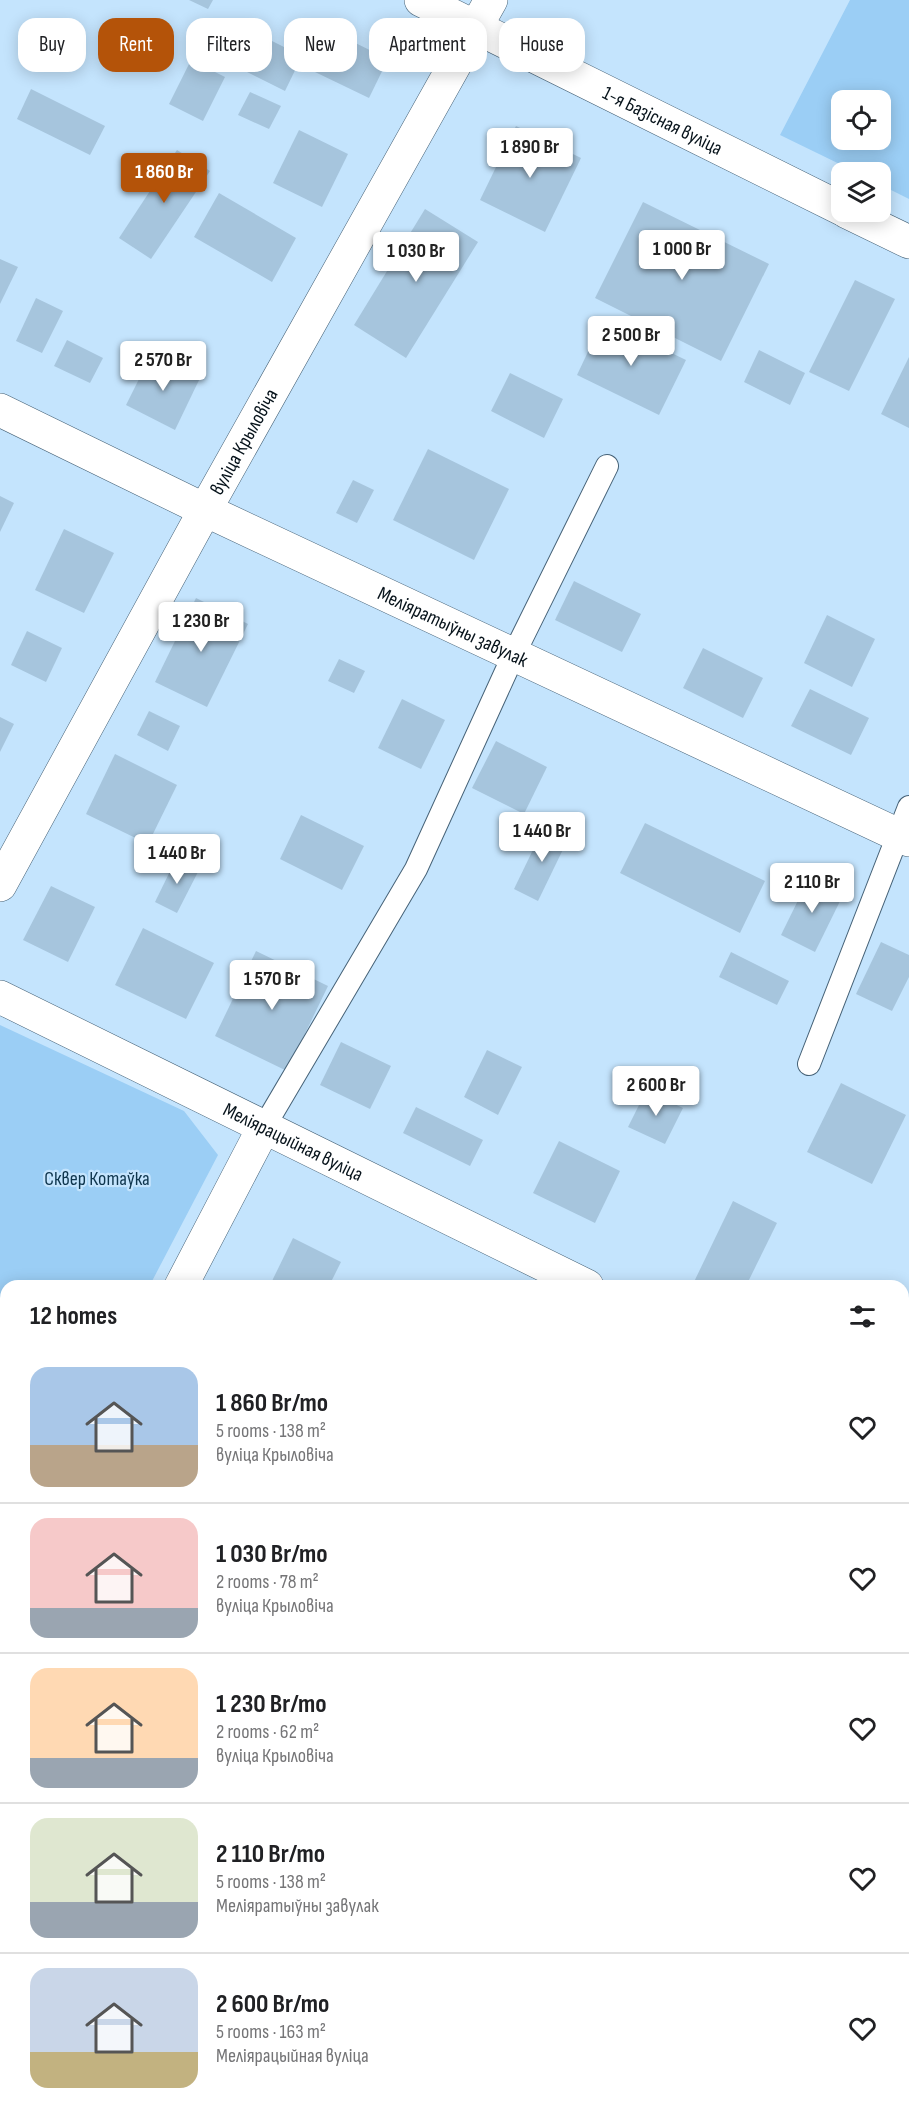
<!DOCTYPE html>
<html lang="en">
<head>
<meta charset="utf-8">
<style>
	body { margin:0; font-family:"Sofia Sans Condensed",sans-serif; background:#f6f6f6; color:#202124; height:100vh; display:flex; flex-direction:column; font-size:22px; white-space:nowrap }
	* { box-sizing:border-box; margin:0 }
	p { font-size:20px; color:#757577 }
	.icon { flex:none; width:33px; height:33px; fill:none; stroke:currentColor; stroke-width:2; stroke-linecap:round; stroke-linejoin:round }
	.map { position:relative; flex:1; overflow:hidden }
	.drawer { position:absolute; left:0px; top:1280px; width:909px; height:836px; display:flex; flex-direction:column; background:#fff; border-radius:18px 18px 0 0; box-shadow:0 3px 15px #0003 }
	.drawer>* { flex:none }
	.hud { position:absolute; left:18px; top:18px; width:600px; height:54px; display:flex; gap:12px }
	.fabs { position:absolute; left:831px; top:90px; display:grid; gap:12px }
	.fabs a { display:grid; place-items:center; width:60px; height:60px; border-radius:12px; background:#fff; box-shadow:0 3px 15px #0003; font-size:30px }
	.price { position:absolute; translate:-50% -51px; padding:0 14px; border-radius:6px; background:#fff; color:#222; font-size:20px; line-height:39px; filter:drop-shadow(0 2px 3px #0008) }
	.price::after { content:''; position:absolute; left:50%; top:36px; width:18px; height:14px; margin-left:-9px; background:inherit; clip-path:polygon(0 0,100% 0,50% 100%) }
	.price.active { background:#b45309; color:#fff }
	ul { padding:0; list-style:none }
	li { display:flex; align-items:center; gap:18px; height:150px; padding:0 30px }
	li+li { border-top:2px solid #e0e0e0 }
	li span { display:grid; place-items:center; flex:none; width:168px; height:120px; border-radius:18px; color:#555 }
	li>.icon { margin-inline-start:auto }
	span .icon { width:72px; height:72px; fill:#fffc; stroke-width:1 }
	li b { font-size:26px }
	h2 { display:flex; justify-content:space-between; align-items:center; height:72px; padding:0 30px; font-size:26px }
	.pill { padding:0 21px; border-radius:18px; background:#fff; box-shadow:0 3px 15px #0003; font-size:21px; line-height:54px }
	.pill.active { background:#b45309; color:#fff }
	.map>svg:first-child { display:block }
	.green { fill:#9bcef5; fill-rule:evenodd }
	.building { fill:#a6c5dd }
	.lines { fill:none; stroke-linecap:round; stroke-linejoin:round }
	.lane-casing { stroke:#466277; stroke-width:24 }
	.street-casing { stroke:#466277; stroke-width:34 }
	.lane { stroke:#fff; stroke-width:22 }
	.street { stroke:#fff; stroke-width:33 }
	.labels { text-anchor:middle; stroke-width:4.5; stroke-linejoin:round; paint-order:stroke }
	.street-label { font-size:20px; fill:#07131b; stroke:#c4e4fd }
	.park-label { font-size:20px; fill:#0e354d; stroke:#c4e4fd }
</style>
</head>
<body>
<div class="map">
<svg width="909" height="2114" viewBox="0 0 909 2114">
	<rect width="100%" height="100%" fill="#c4e4fd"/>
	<g class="green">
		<path d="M850,0H909V199L881,185L880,172H856L780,135ZM842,100H880V140H842Z"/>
		<path d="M0,1025L184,1111L218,1155L150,1285L6,1286V1666L0,1678Z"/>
	</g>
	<g class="building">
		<path d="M189,0H213L208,9Z"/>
		<path d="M335,33L388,59L369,98L315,72Z"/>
		<path d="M260,35L302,56L285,91L243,70Z"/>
		<path d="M191,60L225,77L203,121L169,104Z"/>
		<path d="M31,89L105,126L90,155L17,119Z"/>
		<path d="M250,92L281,106L269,129L238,115Z"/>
		<path d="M516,126L581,158L545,232L480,200Z"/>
		<path d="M299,130L348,154L322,207L273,183Z"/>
		<path d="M177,150L210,171L151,259L119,238Z"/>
		<path d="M219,193L296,238L272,282L194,237Z"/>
		<path d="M643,202L769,264L721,361L595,298Z"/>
		<path d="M425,209L478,242L406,358L354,325Z"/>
		<path d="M0,259L18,267L0,304Z"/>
		<path d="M855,280L895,299L849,391L809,372Z"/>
		<path d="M36,298L63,311L42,353L16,341Z"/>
		<path d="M603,320L686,360L659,415L577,375Z"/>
		<path d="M67,340L103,358L90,383L54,366Z"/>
		<path d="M759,350L805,373L790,405L744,382Z"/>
		<path d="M151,355L200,378L175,430L126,405Z"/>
		<path d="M909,357V428L881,414Z"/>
		<path d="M510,373L563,399L544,438L491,411Z"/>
		<path d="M428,449L509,489L474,560L393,520Z"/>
		<path d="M353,480L374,490L357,523L336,513Z"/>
		<path d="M0,496L14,503L0,532Z"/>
		<path d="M64,529L114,553L84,613L35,590Z"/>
		<path d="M574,581L641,614L622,652L555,620Z"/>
		<path d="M196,598L248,624L207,707L155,682Z"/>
		<path d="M827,615L875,639L852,687L804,663Z"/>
		<path d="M27,631L62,648L46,682L11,665Z"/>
		<path d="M703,648L763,678L743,718L683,688Z"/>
		<path d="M339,659L365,671L354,693L328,681Z"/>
		<path d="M810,689L869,718L851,755L791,726Z"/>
		<path d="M402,699L445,720L421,769L378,748Z"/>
		<path d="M149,711L180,726L168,751L137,735Z"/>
		<path d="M0,717L14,724L0,752Z"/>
		<path d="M496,741L547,767L524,814L472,788Z"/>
		<path d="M115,754L177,785L148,844L86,814Z"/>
		<path d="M301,815L364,846L342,890L280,859Z"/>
		<path d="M645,823L765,881L740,933L620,873Z"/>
		<path d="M545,825L569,837L538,901L514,889Z"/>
		<path d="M177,857L200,868L177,913L155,902Z"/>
		<path d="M810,876L844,893L815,952L781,935Z"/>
		<path d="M51,886L95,907L68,962L23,940Z"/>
		<path d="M143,928L214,963L186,1019L115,985Z"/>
		<path d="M881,942L909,955V977L892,1011L856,994Z"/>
		<path d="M256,951L328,986L287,1071L215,1036Z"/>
		<path d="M731,952L789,981L777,1005L719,977Z"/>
		<path d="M341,1042L391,1066L370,1109L320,1085Z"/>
		<path d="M487,1050L522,1067L498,1115L464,1097Z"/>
		<path d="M841,1083L906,1115L872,1184L807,1152Z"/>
		<path d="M646,1091L683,1108L665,1144L628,1127Z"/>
		<path d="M416,1107L483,1140L470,1166L403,1133Z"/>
		<path d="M559,1141L620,1171L595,1223L533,1193Z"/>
		<path d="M733,1201L777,1223L746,1286H692Z"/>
		<path d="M293,1238L341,1262L329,1286H281L272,1281Z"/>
		<path d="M903,1303L909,1306V1316L903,1328Z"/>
		<path d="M903,1525L909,1528V1552L903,1564Z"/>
		<path d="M6,1893V1949L0,1945V1903Z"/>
		<path d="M342,2109H380L378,2114H352Z"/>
		<path d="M432,2109H454L465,2114H430Z"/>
		<path d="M678,2109H717L714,2114H688Z"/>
		<path d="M852,2109H884L895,2114H850Z"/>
	</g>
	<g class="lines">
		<defs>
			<g id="lane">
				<path d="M809,1064L909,807"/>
				<path d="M264,1127L416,869L514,654L607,466"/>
			</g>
			<g id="street">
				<path id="s1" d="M421,0L842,209"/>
				<path d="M847,212L909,242"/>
				<path id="s2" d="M0,410L205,510L909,840"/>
				<path id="s3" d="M0,885L205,510L491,0"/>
				<path id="s4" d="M0,997L587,1286"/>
				<path d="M181,1286L264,1127"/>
				<path d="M903,1440L909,1443"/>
				<path d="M903,1750L909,1735"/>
				<path d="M0,1823L6,1824"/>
				<path d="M903,1824L909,1827"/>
				<path d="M592,2109L602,2114"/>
				<path d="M762,2114L764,2109"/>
			</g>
		</defs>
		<use href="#lane" class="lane-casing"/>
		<use href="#street" class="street-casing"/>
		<use href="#lane" class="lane"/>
		<use href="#street" class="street"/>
	</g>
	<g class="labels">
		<g class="street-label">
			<text dy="7" stroke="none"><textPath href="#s1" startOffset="270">1-я Базісная вуліца</textPath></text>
			<text dy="7" stroke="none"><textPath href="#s3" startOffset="506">вуліца Крыловіча</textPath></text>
			<text dy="7" stroke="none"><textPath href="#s2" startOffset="502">Меліяратыўны завулак</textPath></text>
			<text dy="7" stroke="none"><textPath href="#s4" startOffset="327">Меліярацыйная вуліца</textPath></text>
		</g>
		<g class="park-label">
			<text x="97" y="1185">Сквер Котаўка</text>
		</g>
	</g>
</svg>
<div class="fabs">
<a><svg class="icon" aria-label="locate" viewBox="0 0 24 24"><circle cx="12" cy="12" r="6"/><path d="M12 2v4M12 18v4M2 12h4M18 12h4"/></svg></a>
<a><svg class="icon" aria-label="layers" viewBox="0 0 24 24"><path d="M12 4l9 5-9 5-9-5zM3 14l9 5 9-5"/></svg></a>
</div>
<b class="price" style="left:530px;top:179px">1 890 Br</b>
<b class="price active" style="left:164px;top:204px">1 860 Br</b>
<b class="price" style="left:682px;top:281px">1 000 Br</b>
<b class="price" style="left:416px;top:283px">1 030 Br</b>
<b class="price" style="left:631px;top:367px">2 500 Br</b>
<b class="price" style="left:163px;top:392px">2 570 Br</b>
<b class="price" style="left:201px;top:653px">1 230 Br</b>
<b class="price" style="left:542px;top:863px">1 440 Br</b>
<b class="price" style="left:177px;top:885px">1 440 Br</b>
<b class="price" style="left:812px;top:914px">2 110 Br</b>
<b class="price" style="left:272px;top:1011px">1 570 Br</b>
<b class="price" style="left:656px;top:1117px">2 600 Br</b>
<div class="hud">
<a class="pill">Buy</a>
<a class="pill active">Rent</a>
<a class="pill">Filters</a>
<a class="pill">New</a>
<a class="pill">Apartment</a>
<a class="pill">House</a>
</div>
<section class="drawer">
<h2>12 homes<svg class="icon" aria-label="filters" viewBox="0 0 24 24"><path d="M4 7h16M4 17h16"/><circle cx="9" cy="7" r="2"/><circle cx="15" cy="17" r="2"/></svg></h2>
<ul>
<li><span style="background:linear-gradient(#a9c7e8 65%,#b9a48a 0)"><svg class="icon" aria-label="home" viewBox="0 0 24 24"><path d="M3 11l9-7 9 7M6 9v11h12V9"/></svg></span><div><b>1 860 Br/mo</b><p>5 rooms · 138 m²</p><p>вуліца Крыловіча</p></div><svg class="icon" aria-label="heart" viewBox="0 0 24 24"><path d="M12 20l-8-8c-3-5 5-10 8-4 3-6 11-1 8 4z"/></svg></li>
<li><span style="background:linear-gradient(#f6c9c9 75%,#9aa5b1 0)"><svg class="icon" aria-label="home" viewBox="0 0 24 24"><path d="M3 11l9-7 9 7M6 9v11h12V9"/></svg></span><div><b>1 030 Br/mo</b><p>2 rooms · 78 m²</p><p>вуліца Крыловіча</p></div><svg class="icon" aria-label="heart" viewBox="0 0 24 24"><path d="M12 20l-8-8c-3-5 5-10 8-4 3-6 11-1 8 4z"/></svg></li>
<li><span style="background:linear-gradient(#ffd9b3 75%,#9aa5b1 0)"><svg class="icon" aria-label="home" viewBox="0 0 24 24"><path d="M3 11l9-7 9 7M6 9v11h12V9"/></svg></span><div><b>1 230 Br/mo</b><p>2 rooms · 62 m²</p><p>вуліца Крыловіча</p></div><svg class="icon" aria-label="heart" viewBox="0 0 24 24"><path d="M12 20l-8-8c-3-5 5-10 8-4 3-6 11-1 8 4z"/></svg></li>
<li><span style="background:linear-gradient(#dfe7d0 70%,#9aa5b1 0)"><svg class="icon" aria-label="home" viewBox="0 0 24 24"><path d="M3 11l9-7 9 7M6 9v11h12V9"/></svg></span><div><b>2 110 Br/mo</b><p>5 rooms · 138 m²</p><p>Меліяратыўны завулак</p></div><svg class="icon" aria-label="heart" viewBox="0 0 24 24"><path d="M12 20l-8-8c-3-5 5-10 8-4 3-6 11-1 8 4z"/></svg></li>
<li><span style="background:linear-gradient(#c9d6e8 70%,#c2b280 0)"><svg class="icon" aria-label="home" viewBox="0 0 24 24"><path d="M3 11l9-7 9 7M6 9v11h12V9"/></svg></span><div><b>2 600 Br/mo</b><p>5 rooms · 163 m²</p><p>Меліярацыйная вуліца</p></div><svg class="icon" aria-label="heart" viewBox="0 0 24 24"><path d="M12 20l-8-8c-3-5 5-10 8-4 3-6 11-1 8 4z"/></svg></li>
</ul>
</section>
</div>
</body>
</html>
